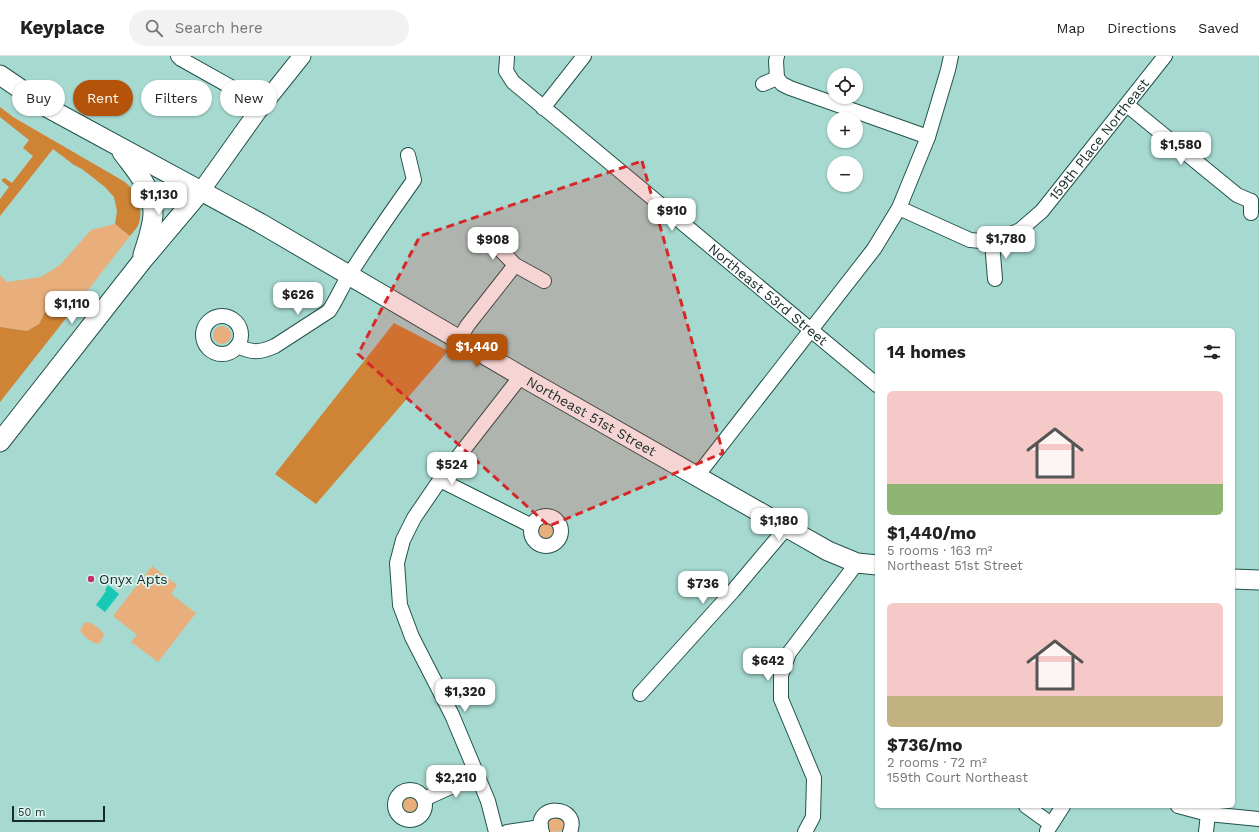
<!DOCTYPE html>
<html lang="en">
<head>
<meta charset="utf-8">
<style>
	body { margin:0; font-family:"Work Sans",sans-serif; background:#f2f2f2; color:#222; height:100vh; display:flex; flex-direction:column; font-size:15px; white-space:nowrap }
	* { box-sizing:border-box; margin:0 }
	p { font-size:13px; color:#767676 }
	.icon { flex:none; width:22px; height:22px; fill:none; stroke:currentColor; stroke-width:2; stroke-linecap:round; stroke-linejoin:round }
	.map { position:relative; flex:1; overflow:hidden }
	.drawer { position:absolute; left:875px; top:272px; width:360px; height:480px; display:flex; flex-direction:column; background:#fff; border-radius:6px; box-shadow:0 1px 3px #0004 }
	.drawer>* { flex:none }
	.banner { position:absolute; left:12px; top:24px; width:380px; height:36px; display:flex; gap:8px }
	.fabs { position:absolute; left:827px; top:12px; display:grid; gap:8px }
	.fabs a { display:grid; place-items:center; width:36px; height:36px; border-radius:50%; background:#fff; box-shadow:0 1px 3px #0004; font-size:20px }
	.scale { position:absolute; left:12px; bottom:10px; width:93px; box-sizing:border-box; padding-left:4px; border:2px solid #182d29; border-top:0; font-size:11px; line-height:14px; white-space:nowrap; color:#182d29; -webkit-text-stroke:3px #dbf4ef; paint-order:stroke }
	.price { position:absolute; translate:-50% -34px; padding:0 9px; border-radius:8px; background:#fff; color:#222; font-size:13px; line-height:26px; filter:drop-shadow(0 1px 2px #0008) }
	.price::after { content:''; position:absolute; left:50%; top:24px; width:12px; height:9px; margin-left:-6px; background:inherit; clip-path:polygon(0 0,100% 0,50% 100%) }
	.price.current { background:#b45309; color:#fff }
	ul { padding:0; list-style:none }
	li { display:grid; align-content:center; gap:8px; height:212px; padding:0 12px }
	li span { display:grid; place-items:center; height:124px; border-radius:6px; color:#555 }
	li>.icon { margin-inline-start:auto }
	span .icon { width:72px; height:72px; fill:#fffc; stroke-width:1 }
	li b { font-size:17px }
	h2 { display:flex; justify-content:space-between; align-items:center; height:48px; padding:0 12px; font-size:17px }
	.pill { padding:0 14px; border-radius:18px; background:#fff; box-shadow:0 1px 3px #0004; font-size:14px; line-height:36px }
	.pill.current { background:#b45309; color:#fff }
	header { display:flex; align-items:center; gap:24px; box-sizing:border-box; height:56px; padding:0 20px; background:#fff; border-bottom:1px solid #e0e0e0 }
	header strong { font-size:19px }
	nav { display:flex; gap:22px; margin-inline-start:auto; font-size:14px }
	.search { width:280px; height:36px; background:#f2f2f2; display:flex; align-items:center; gap:10px; box-sizing:border-box; padding:0 14px; border-radius:22px; color:#767676; font-size:15px }
	.map>svg:first-child { display:block }
	.green { fill:#e8af7d }
	.forest { fill:#cf8334 }
	.water { fill:#17c9b5 }
	.lines { fill:none; stroke-linecap:round; stroke-linejoin:round }
	.minor-casing { stroke:#21534c; stroke-width:16 }
	.tertiary-casing { stroke:#21534c; stroke-width:19 }
	.secondary-casing { stroke:#21534c; stroke-width:21 }
	.minor { stroke:#fff; stroke-width:14 }
	.tertiary { stroke:#fff; stroke-width:17 }
	.secondary { stroke:#fff; stroke-width:19 }
	.marked { fill:#d62828; fill-opacity:0.2; stroke:#d62828; stroke-width:3; stroke-dasharray:8 5; stroke-linejoin:round }
	.poi-dot { fill:#bd3167; stroke:#dbf4ef; stroke-width:1.5 }
	.labels { text-anchor:middle; stroke-width:3.5; stroke-linejoin:round; paint-order:stroke }
	.street-label { font-size:14px; fill:#182d29; stroke:#dbf4ef }
	.poi-label { font-size:14px; fill:#182d29; stroke:#dbf4ef; text-anchor:start }
</style>
</head>
<body>
<header>
<strong>Keyplace</strong>
<div class="search"><svg class="icon" aria-label="search" viewBox="0 0 24 24"><circle cx="10" cy="10" r="6"/><path d="M15 15l6 6"/></svg>Search here</div>
<nav><a>Map</a><a>Directions</a><a>Saved</a></nav>
</header>
<div class="map">
<svg width="1259" height="776" viewBox="0 0 1259 776">
	<rect width="100%" height="100%" fill="#a6d9d0"/>
	<g class="green">
		<path d="M115,168L130,180L67,261L62,255L46,254L39,268L27,275L0,271V219L7,226L41,221L60,209L91,174Z"/>
		<circle cx="222" cy="279" r="9"/>
		<circle cx="547" cy="475" r="9"/>
		<path d="M152,510L177,529L171,538L196,557L158,606L131,586L137,579L113,560Z"/>
		<path d="M85,566C92,566 101,573 104,579L99,588C92,587 83,581 80,574Z"/>
		<circle cx="410" cy="749" r="9"/>
		<path d="M559,760L565,767L563,775L550,776C546,771 547,767 550,762Z"/>
	</g>
	<g class="forest">
		<path d="M0,51L13,61L125,126C136,136 144,150 139,167C138,171 133,176 130,180L115,168L117,155L114,141L105,131L82,113L74,109L53,93L0,160V143L9,131L2,125V123L5,122L12,127L33,100L23,92L29,84L0,61Z"/>
		<path d="M52,247L62,255L67,261L0,346V271L27,275L39,268L46,254Z"/>
		<path d="M394,267L448,295L316,448L275,418Z"/>
	</g>
	<path class="water" d="M108,529L119,538L105,556L96,549L106,535L105,534Z"/>
	<g class="lines">
		<defs>
			<g id="minor">
				<path d="M178,0L181,3L263,49"/>
				<path d="M777,0L776,5L777,22"/>
				<path id="s1" d="M507,2L506,15L513,26L877,329"/>
				<path d="M777,22L782,28L790,32L928,81"/>
				<path d="M763,28L777,22"/>
				<path d="M1127,49L1237,139L1251,145"/>
				<path d="M543,52L584,0"/>
				<path d="M1251,145V157"/>
				<path id="s2" d="M899,152L970,184L992,186L1020,174L1042,155L1165,0"/>
				<path d="M490,183L515,209L544,225"/>
				<path d="M992,186L995,223"/>
				<circle cx="222" cy="279" r="19"/>
				<path d="M459,284L467,270L515,209"/>
				<path d="M237,290C253,297 259,297 275,290L329,255C337,243 342,230 350,218C370,186 392,155 414,124L408,99"/>
				<path d="M697,420L874,193L899,152L928,81L948,14L951,0"/>
				<path d="M440,424L532,470"/>
				<circle cx="546" cy="475" r="15"/>
				<path d="M640,638L733,535L781,478L784,470"/>
				<circle cx="410" cy="749" r="15"/>
				<path d="M424,743L477,719"/>
				<path d="M1026,750L1051,768"/>
				<path d="M1178,750L1208,758L1259,763"/>
				<path d="M1047,775L1063,750"/>
				<path d="M496,776L488,745L452,659L412,581L400,549L397,507L403,484L414,462L440,424L521,320"/>
				<path d="M507,776L541,771"/>
				<path d="M542,776C531,747 581,748 570,776"/>
				<path d="M805,776L813,761L814,722L781,643V619L789,597L857,507"/>
				<path d="M1206,776L1208,758"/>
			</g>
			<path id="tertiary" d="M201,135L258,55L302,0"/>
			<g id="secondary">
				<path id="s3" d="M0,19L50,53L260,167L521,320L784,470L828,495L857,507L877,509"/>
				<path d="M122,96C136,115 154,134 153,159C152,173 147,186 143,199"/>
				<path d="M0,386L142,205L201,135"/>
				<path d="M1233,523L1259,524"/>
			</g>
		</defs>
		<use href="#minor" class="minor-casing"/>
		<use href="#tertiary" class="tertiary-casing"/>
		<use href="#secondary" class="secondary-casing"/>
		<use href="#minor" class="minor"/>
		<use href="#tertiary" class="tertiary"/>
		<use href="#secondary" class="secondary"/>
	</g>
	<path class="marked" d="M642,105L723,397L549,470L358,298L420,180Z"/>
	<circle class="poi-dot" cx="91" cy="523" r="4"/>
	<g class="labels">
		<g class="street-label">
			<text dy="5" stroke="none"><textPath href="#s2" startOffset="251">159th Place Northeast</textPath></text>
			<text dy="5" stroke="none"><textPath href="#s1" startOffset="358">Northeast 53rd Street</textPath></text>
			<text dy="5" stroke="none"><textPath href="#s3" startOffset="683">Northeast 51st Street</textPath></text>
		</g>
		<g class="poi-label">
			<text x="99" y="528">Onyx Apts</text>
		</g>
	</g>
</svg>
<div class="fabs">
<a><svg class="icon" aria-label="locate" viewBox="0 0 24 24"><circle cx="12" cy="12" r="6"/><path d="M12 2v4M12 18v4M2 12h4M18 12h4"/></svg></a>
<a>+</a>
<a>−</a>
</div>
<div class="scale">50 m</div>
<b class="price" style="left:1181px;top:110px">$1,580</b>
<b class="price" style="left:159px;top:160px">$1,130</b>
<b class="price" style="left:672px;top:176px">$910</b>
<b class="price" style="left:1006px;top:204px">$1,780</b>
<b class="price" style="left:493px;top:205px">$908</b>
<b class="price" style="left:298px;top:260px">$626</b>
<b class="price" style="left:72px;top:269px">$1,110</b>
<b class="price current" style="left:477px;top:312px">$1,440</b>
<b class="price" style="left:452px;top:430px">$524</b>
<b class="price" style="left:779px;top:486px">$1,180</b>
<b class="price" style="left:703px;top:549px">$736</b>
<b class="price" style="left:768px;top:626px">$642</b>
<b class="price" style="left:465px;top:657px">$1,320</b>
<b class="price" style="left:456px;top:743px">$2,210</b>
<div class="banner">
<a class="pill">Buy</a>
<a class="pill current">Rent</a>
<a class="pill">Filters</a>
<a class="pill">New</a>
</div>
<section class="drawer">
<h2>14 homes<svg class="icon" aria-label="filters" viewBox="0 0 24 24"><path d="M4 7h16M4 17h16"/><circle cx="9" cy="7" r="2"/><circle cx="15" cy="17" r="2"/></svg></h2>
<ul>
<li><span style="background:linear-gradient(#f6c9c9 75%,#8fb573 0)"><svg class="icon" aria-label="home" viewBox="0 0 24 24"><path d="M3 11l9-7 9 7M6 9v11h12V9"/></svg></span><div><b>$1,440/mo</b><p>5 rooms · 163 m²</p><p>Northeast 51st Street</p></div></li>
<li><span style="background:linear-gradient(#f6c9c9 75%,#c2b280 0)"><svg class="icon" aria-label="home" viewBox="0 0 24 24"><path d="M3 11l9-7 9 7M6 9v11h12V9"/></svg></span><div><b>$736/mo</b><p>2 rooms · 72 m²</p><p>159th Court Northeast</p></div></li>
</ul>
</section>
</div>
</body>
</html>
